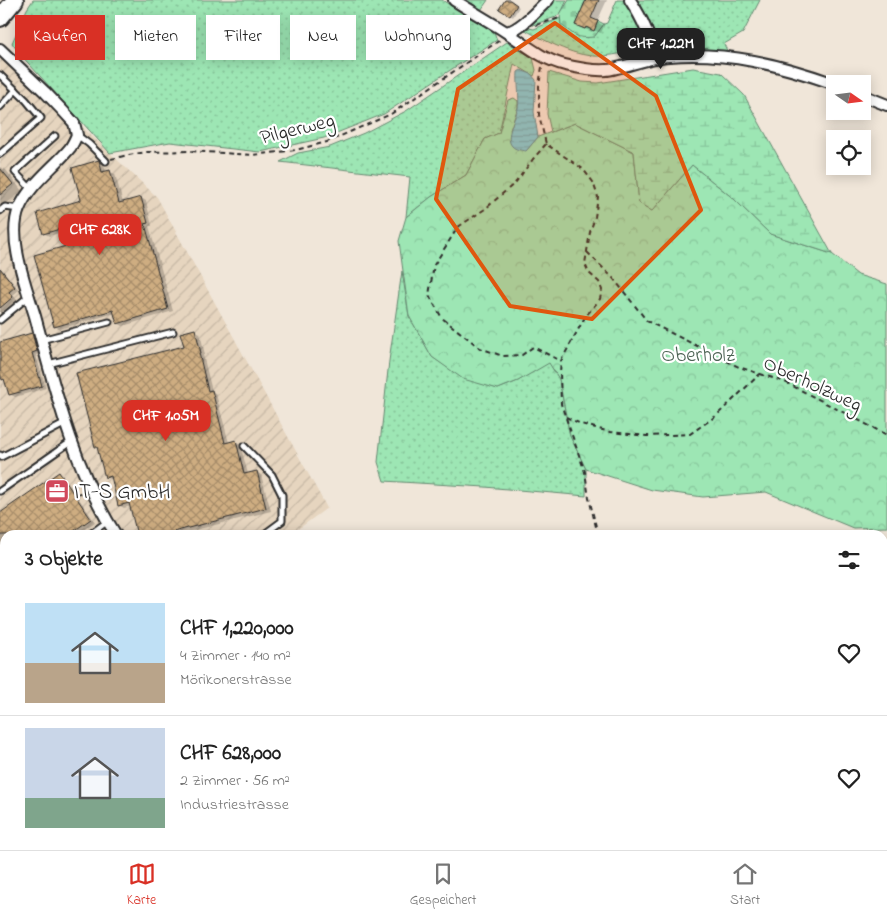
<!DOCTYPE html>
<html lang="de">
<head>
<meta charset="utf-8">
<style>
	body { margin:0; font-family:"Indie Flower",sans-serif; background:#f6f6f6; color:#222; height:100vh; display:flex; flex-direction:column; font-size:19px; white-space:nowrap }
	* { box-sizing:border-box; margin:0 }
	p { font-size:16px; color:#767676 }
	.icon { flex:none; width:28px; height:28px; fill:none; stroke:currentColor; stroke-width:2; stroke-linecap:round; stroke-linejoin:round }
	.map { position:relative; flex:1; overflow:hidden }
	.details { position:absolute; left:0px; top:530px; width:888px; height:320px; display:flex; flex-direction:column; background:#fff; border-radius:15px 15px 0 0; box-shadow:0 2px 12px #0003 }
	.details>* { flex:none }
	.guide { position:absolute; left:15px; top:15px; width:500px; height:45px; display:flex; gap:10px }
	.needle { width:32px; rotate:104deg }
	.controls { position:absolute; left:826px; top:75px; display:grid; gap:10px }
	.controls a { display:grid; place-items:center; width:45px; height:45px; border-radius:0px; background:#fff; box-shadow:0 2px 12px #0003; font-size:25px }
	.price { position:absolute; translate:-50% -42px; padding:0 11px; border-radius:10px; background:#d93025; color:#fff; font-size:16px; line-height:32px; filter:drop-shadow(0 1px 2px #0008) }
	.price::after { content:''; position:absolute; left:50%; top:30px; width:15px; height:11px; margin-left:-8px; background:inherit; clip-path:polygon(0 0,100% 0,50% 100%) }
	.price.on { background:#222; color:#fff }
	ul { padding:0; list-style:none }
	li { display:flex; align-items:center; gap:15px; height:125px; padding:0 25px }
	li+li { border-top:1px solid #e0e0e0 }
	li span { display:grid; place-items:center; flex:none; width:140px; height:100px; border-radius:0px; color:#555 }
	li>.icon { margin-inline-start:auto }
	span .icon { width:60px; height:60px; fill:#fffc; stroke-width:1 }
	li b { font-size:21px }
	h2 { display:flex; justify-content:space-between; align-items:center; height:60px; padding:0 25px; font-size:21px }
	.tag { padding:0 18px; border-radius:0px; background:#fff; box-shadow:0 2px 12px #0003; font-size:18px; line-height:45px }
	.tag.on { background:#d93025; color:#fff }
	.menu { display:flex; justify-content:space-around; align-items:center; height:70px; border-top:1px solid #e0e0e0; background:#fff; font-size:14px; color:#767676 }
	.menu a { display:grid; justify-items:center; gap:2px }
	.menu .on { color:#d93025 }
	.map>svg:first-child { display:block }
	.built { fill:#e6d5bf }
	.industrial { fill:url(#industrial-furrows) }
	.grass { fill:url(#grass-dots); stroke:#648870 }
	.forest { fill:url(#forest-crowns); stroke:#648870 }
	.wetland { fill:url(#wetland-marsh); stroke:#648870 }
	.cemetery { fill:url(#cemetery-stones); stroke:#648870 }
	.pitch { fill:#9de6b4; stroke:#648870 }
	.water { fill:url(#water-rules); stroke:#5c8c93 }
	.shadow { fill:#0003 }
	.building { fill:url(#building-cross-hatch); stroke:#2b2b2b }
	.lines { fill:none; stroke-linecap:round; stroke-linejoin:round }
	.service-casing { stroke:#2b2b2b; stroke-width:9 }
	.minor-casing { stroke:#2b2b2b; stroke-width:14 }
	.primary-casing { stroke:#2b2b2b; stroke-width:20 }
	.path { stroke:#2b2b2b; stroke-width:2; stroke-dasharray:5 4; stroke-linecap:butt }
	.service { stroke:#fff; stroke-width:5 }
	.minor { stroke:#fff; stroke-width:10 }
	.primary { stroke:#fff; stroke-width:16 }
	.rail { stroke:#2b2b2b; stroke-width:2.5 }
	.marked { fill:#df570e; fill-opacity:0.2; stroke:#df570e; stroke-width:4; stroke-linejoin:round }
	.labels { text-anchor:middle; stroke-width:4.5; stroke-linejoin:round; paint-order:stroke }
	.street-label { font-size:21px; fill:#2b2b2b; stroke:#fff }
	.park-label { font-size:21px; fill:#4d6354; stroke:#fff }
	.poi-label { font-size:21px; fill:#2b2b2b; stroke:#fff; text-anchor:start }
</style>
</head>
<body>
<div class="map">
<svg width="887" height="850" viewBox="0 0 887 850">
	<defs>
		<pattern id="industrial-furrows" width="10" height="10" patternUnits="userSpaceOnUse" patternTransform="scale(1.25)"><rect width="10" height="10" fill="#e6d5bf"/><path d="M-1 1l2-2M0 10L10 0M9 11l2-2" fill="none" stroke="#c5b7a4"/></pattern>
		<pattern id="grass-dots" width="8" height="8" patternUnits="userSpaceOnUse" patternTransform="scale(1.25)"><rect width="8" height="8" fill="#9de6b4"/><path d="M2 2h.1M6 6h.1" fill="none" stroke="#87c59b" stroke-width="1.8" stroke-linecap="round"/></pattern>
		<pattern id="forest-crowns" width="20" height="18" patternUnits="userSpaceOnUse" patternTransform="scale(1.25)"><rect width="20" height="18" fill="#9de6b4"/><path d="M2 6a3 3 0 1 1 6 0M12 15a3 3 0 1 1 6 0" fill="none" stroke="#87c59b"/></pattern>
		<pattern id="wetland-marsh" width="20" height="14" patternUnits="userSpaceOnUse" patternTransform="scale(1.25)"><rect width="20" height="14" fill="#9de6b4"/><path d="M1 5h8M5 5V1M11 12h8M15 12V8" fill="none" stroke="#87c59b"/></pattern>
		<pattern id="cemetery-stones" width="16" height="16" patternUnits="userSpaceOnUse" patternTransform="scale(1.25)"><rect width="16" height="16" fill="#9de6b4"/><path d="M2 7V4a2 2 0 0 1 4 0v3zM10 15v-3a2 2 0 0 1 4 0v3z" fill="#87c59b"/></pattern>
		<pattern id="water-rules" width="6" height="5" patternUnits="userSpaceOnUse" patternTransform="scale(1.25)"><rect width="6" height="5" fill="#7dcdd8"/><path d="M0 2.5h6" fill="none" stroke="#6cb0ba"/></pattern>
		<pattern id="building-cross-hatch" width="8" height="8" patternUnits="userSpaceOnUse" patternTransform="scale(1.25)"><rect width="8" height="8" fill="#cead81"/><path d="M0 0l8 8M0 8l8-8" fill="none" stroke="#a78d6a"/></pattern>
	</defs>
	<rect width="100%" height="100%" fill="#f0e6d9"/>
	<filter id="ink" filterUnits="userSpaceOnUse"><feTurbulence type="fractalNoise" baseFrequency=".02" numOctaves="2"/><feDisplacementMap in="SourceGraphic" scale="10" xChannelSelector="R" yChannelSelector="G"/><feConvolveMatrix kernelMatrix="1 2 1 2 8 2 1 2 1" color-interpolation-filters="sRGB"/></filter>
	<g filter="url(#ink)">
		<g class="built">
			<path d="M0,620L5,626V650L0,646Z"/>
			<path d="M228,845H255L261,850H234Z"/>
		</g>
		<g class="industrial">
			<path d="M0,50L157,197L327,508L290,535H5V626L0,620Z"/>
			<path d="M255,845H550L545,850H261Z"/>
		</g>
		<g class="grass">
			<path d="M33,0H442L494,32L497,40L467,59L384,114L324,138L260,152L170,142L110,153L19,53L12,43L27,9Z"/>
			<path d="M459,0H488L479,13Z"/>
			<path d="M551,0H567L561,13L556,17L524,28Z"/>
			<path d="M617,0H623L627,4L645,38L646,48C632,51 617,55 603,56C575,58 549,42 525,30L529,28L534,29L560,18L561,25L594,37L604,24L607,23Z"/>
			<path d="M633,0H760L743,33L724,44L728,53L691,48L665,51L657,46Z"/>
			<path d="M507,42L533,58L536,70L534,76L514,64L499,133L485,139L466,175L431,197L406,217L410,177L280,162L298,153L330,147L364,133L406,111Z"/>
			<path d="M402,271L409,316L432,357L463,378L498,389L518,381L549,362L559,379L570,436L586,469V496L485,487L384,481L378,462L389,361Z"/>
			<path d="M882,752L887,753V783L883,782Z"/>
			<path d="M882,791L887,792V830L883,829Z"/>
		</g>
		<g class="forest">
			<path d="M514,98L518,101V107L510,130L526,151L538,137L575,123L634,152L639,203L652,211L692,165L734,199L770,234L832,254L858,275L887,284V527L853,528L766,492L703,497L652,490L586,469L570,436L559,379L549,363L518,381L498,389L463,379L432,357L409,316L399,241L406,217L431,197L466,175L485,139L499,133L508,100Z"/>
			<path d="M883,711L887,713V753L883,752Z"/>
		</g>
		<path class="wetland" d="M693,68L721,73L744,95L832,254L770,234L734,199L692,165L652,211L639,203L634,152L575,123L551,132L547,114L549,72L582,82L598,83Z"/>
		<path class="cemetery" d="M569,0H586L575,25L585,29L586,27L594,30L598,21L604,24L594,37C576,39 575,35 561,25L560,14Z"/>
		<g class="pitch">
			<path d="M883,836L887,838V850H851L853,845H882Z"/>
			<path d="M692,845H835L846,850H689Z"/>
		</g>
		<path class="water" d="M521,70L531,74L536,80L534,112L538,137L526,151C522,150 515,150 512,146C504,137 516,118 518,108C520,97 517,84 518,72Z"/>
		<g class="shadow">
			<path d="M506,0L519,7L513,17L501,9Z"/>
			<path d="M587,0H607L597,22L604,26L601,33L593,30L592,32L583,28Z"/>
			<path d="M99,162L104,164L106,173L110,172L115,174L123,203L141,198L146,201L152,226H149L173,311L123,326L118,323L115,313L60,329L55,326L93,240L89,224L49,236L44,233L82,201Z"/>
			<path d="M0,167L6,170L22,191L0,209Z"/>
			<path d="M0,267L19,290L13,295L17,300L0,314Z"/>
			<path d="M195,330L200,333L205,355H203L212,391L216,394L229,443L236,441L240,444L248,474L257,472L261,475L271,511L175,535H139L131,506L124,508L119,505L113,479H110L106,477Z"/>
			<path d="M32,334L36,337L41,354L36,355L46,388L15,397L10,394L6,381L3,379L0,368V344Z"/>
			<path d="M59,473L63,476L95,522L76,535H5V585L0,589V515Z"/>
			<path d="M4,668H5V692L0,687V673Z"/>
			<path d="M5,752V778L0,774V757Z"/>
			<path d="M111,845H130L132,847L130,850H107Z"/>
			<path d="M180,845H204L209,850H186Z"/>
			<path d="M274,845H379L375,850H277Z"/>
			<path d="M500,845H551L553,847L551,850H505Z"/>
			<path d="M17,846L20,848L22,850H14Z"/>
		</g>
		<g class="building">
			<path d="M505,0H510L517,5L510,16L499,9Z"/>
			<path d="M586,0H599L591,18L598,21L594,31L586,27L585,29L575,25Z"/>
			<path d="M99,160L102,172L110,170L119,203L141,197L148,223L145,224L168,309L117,324L113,310L54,327L34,255L91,239L87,221L43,234L37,213L81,200L72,168Z"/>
			<path d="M0,168L13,184L0,195Z"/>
			<path d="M0,268L15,287L9,292L13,297L0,308Z"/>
			<path d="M195,329L201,353H199L208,391L212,390L225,443L236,440L244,474L257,471L266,508L161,535H137L129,503L118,506L111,476L105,478L97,447H95L76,373L184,346L180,333Z"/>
			<path d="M32,333L37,351L32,353L42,386L9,395L4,379L2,380L0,373V342Z"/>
			<path d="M59,472L91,519L68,535H0V513Z"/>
		</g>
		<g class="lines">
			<defs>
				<g id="service">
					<path d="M0,75L26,100L41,118L0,154"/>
					<path d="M0,107L16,90"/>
					<path d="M77,135L89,144L106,161"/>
					<path d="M31,189L15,172L55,136"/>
					<path d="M0,211L5,207L19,209"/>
					<path d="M0,320L29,296"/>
					<path d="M41,340L109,322"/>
					<path d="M48,364L173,332"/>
					<path d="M244,446L272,475L282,495V521L263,535"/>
					<path d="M0,455L1,457L66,423"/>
					<path d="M0,491L72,441"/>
					<path d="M89,535L108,521"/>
					<path d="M213,845L219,850"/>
					<path d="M265,845L271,850"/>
					<path d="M491,845L497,850"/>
					<path d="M141,850L145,845"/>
					<path d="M381,850L382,845"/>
					<path d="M440,850L445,845"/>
					<path d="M605,850L606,845"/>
				</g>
				<g id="minor">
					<path d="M454,0C471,11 489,21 506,32C525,44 541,59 565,65C578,68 593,71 606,70C611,70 616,68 621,67C636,63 653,57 669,56C727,51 781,65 835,84"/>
					<path d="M630,0C642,18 651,37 654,58"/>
					<path d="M507,32C521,29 537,10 548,0"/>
					<path d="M0,49L45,92L64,112L74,123L77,135C75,139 73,144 70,148C66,153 61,158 57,162C43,176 27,190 19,209C7,238 26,286 35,316C55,390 74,469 116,535"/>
					<path d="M862,95L887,105"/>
					<path d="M0,707L5,711"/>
					<path d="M162,845L168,850"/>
					<path d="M425,845L430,850"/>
				</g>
				<path id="primary" d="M0,18L15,0"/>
			</defs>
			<use href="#service" class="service-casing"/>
			<use href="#minor" class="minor-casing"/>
			<use href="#primary" class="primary-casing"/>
			<g class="path">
				<path d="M536,25L560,18"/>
				<path d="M542,67L539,85V115L546,144L583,169L593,182L598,197L595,217L590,232L585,264L589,273L599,282L602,290L600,299L585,317L561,361L560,372L561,404L585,472L589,498L598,535"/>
				<path d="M546,144L533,159L516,182L485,209L458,227L434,265L429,295L442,318L480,348L503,356L522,355L533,347L561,361"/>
				<path d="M111,159L128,155L147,152L190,151L253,155L296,150L327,142L391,114L500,40"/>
				<path d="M587,252L613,278L647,321L739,367L785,382L887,435"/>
				<path d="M566,417L581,424L610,432L647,436L690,434L716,416L760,374"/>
				<path d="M76,495L83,491"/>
				<path d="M0,648L1,647"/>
				<path d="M882,788L887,789"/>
			</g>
			<use href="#service" class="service"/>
			<use href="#minor" class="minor"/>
			<use href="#primary" class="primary"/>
			<g class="rail">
				<path d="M0,633L5,638"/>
				<path d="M247,845L253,850"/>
			</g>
		</g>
	</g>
	<path class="marked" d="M555,23L656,96L701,210L592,319L510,306L436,199L458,89Z"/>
	<defs>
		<symbol id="office-square" viewBox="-11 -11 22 22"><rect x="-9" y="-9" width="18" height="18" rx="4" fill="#d1495b" stroke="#fff"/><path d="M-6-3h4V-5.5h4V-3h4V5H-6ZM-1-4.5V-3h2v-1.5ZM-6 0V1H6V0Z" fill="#fff"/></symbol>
	</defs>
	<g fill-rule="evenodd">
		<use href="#office-square" x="43" y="477" width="28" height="28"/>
	</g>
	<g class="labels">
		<g class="street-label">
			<text transform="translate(297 128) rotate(-14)" y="7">Pilgerweg</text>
			<text transform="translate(813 383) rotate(25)" y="7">Oberholzweg</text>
		</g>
		<g class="park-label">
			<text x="698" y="361">Oberholz</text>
		</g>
		<g class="poi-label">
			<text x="74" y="498">IT-S GmbH</text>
		</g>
	</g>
</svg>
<div class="controls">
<a><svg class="needle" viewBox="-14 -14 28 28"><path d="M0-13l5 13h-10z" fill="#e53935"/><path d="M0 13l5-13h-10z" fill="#767676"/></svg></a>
<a><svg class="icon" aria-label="locate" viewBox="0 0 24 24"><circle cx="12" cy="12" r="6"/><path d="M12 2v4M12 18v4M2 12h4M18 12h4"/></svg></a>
</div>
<b class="price on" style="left:661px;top:70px">CHF 1.22M</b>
<b class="price" style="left:100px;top:256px">CHF 628K</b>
<b class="price" style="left:166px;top:442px">CHF 1.05M</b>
<div class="guide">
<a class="tag on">Kaufen</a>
<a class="tag">Mieten</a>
<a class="tag">Filter</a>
<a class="tag">Neu</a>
<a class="tag">Wohnung</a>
</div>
<section class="details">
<h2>3 Objekte<svg class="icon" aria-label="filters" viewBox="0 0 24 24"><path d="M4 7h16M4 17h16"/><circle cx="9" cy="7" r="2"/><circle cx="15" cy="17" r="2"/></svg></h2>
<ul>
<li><span style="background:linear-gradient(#bfe0f5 60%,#b9a48a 0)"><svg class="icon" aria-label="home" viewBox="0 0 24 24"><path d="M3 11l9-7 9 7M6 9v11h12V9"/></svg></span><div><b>CHF 1,220,000</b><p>4 Zimmer · 140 m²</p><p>Mörikonerstrasse</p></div><svg class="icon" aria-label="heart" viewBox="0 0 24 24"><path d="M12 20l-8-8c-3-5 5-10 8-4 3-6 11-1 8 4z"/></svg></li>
<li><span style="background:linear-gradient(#c9d6e8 70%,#7fa58c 0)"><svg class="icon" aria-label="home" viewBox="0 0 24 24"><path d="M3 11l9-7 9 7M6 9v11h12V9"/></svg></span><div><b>CHF 628,000</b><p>2 Zimmer · 56 m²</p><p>Industriestrasse</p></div><svg class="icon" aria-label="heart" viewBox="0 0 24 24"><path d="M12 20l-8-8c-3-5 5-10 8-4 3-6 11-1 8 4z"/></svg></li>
</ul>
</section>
</div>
<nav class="menu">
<a class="on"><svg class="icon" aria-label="map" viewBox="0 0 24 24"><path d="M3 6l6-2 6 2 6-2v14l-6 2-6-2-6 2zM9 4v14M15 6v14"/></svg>Karte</a>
<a><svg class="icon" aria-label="saved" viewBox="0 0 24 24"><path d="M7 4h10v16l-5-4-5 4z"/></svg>Gespeichert</a>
<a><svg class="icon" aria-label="home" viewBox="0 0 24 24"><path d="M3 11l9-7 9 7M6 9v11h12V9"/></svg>Start</a>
</nav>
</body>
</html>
